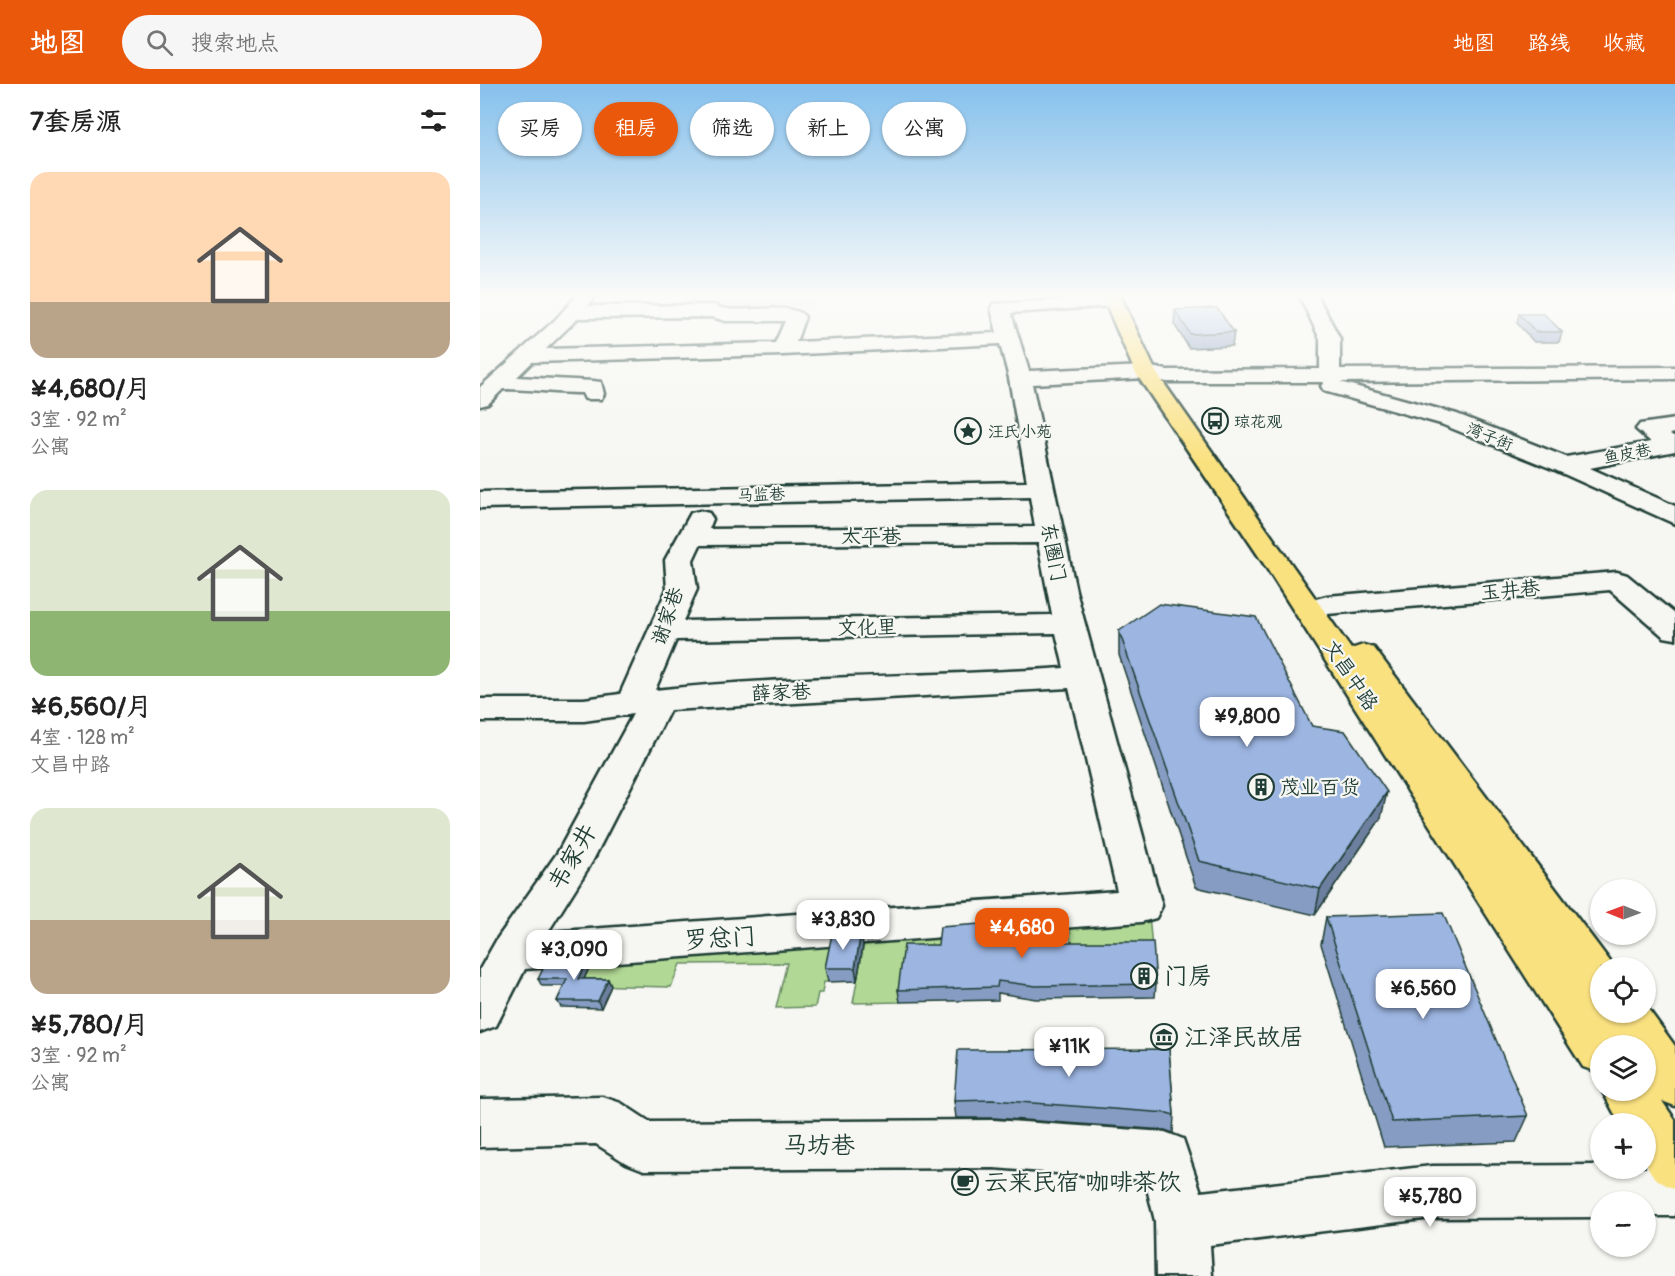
<!DOCTYPE html>
<html lang="zh">
<head>
<meta charset="utf-8">
<style>
	body { margin:0; font-family:Pangolin,"LXGW WenKai TC",sans-serif; background:#f6f6f6; color:#222; height:100vh; display:flex; flex-direction:column; font-size:22px; white-space:nowrap }
	* { box-sizing:border-box; margin:0 }
	p { font-size:20px; color:#767676 }
	.icon { flex:none; width:33px; height:33px; fill:none; stroke:currentColor; stroke-width:2; stroke-linecap:round; stroke-linejoin:round }
	.map { position:relative; flex:1; overflow:hidden }
	.details { display:flex; flex-direction:column; background:#fff; width:480px }
	.details>* { flex:none }
	.banner { position:absolute; left:18px; top:18px; width:570px; height:54px; display:flex; gap:12px }
	.needle { width:39px; rotate:271deg }
	.controls { position:absolute; left:1110px; top:795px; display:grid; gap:12px }
	.controls a { display:grid; place-items:center; width:66px; height:66px; border-radius:50%; background:#fff; box-shadow:0 2px 4px #0004; font-size:30px }
	.price { position:absolute; translate:-50% -51px; padding:0 14px; border-radius:12px; background:#fff; color:#222; font-size:20px; line-height:39px; filter:drop-shadow(0 2px 3px #0008) }
	.price::after { content:''; position:absolute; left:50%; top:36px; width:18px; height:14px; margin-left:-9px; background:inherit; clip-path:polygon(0 0,100% 0,50% 100%) }
	.price.active { background:#ea580c; color:#fff }
	ul { padding:0; list-style:none }
	li { display:grid; align-content:center; gap:12px; height:318px; padding:0 30px }
	li span { display:grid; place-items:center; height:186px; border-radius:18px; color:#555 }
	li>.icon { margin-inline-start:auto }
	span .icon { width:108px; height:108px; fill:#fffc; stroke-width:1 }
	li b { font-size:26px }
	h2 { display:flex; justify-content:space-between; align-items:center; height:72px; padding:0 30px; font-size:26px }
	.tag { padding:0 21px; border-radius:27px; background:#fff; box-shadow:0 2px 4px #0004; font-size:21px; line-height:54px }
	.tag.active { background:#ea580c; color:#fff }
	header { display:flex; align-items:center; gap:36px; box-sizing:border-box; height:84px; padding:0 30px; background:#ea580c; color:#fff }
	header strong { font-size:28px }
	nav { display:flex; gap:33px; margin-inline-start:auto; font-size:21px }
	.search { width:420px; height:54px; background:#f6f6f6; display:flex; align-items:center; gap:15px; box-sizing:border-box; padding:0 21px; border-radius:33px; color:#767676; font-size:22px }
	main { display:flex; flex:1; min-height:0 }
	.map>svg:first-child { display:block }
	.built { fill:#dbe2ed }
	.green { fill:#b1d894; stroke:#688a64; stroke-width:1.5 }
	.lines { fill:none; stroke-linecap:round; stroke-linejoin:round }
	.minor-casing { stroke:#1f3d34; stroke-width:5 }
	.major-casing { stroke:#1f3d34; stroke-width:5 }
	.minor { fill:#f6f6f2; fill-rule:evenodd }
	.major { fill:#fae180; fill-rule:evenodd }
	.wall { fill:#869cc2; stroke:#1f3d34; stroke-width:1.5 }
	.shaded-wall { fill:#6d7f9e; stroke:#1f3d34; stroke-width:1.5 }
	.building { fill:#9cb5e1; stroke:#1f3d34; stroke-width:1.5 }
	.labels { text-anchor:middle; stroke-width:4.5; stroke-linejoin:round; paint-order:stroke }
	.far-poi-label { font-size:16px; fill:#1f3d34; stroke:#f6f6f2; text-anchor:start }
	.far-street-label { font-size:16px; fill:#1f3d34; stroke:#f6f6f2 }
	.street-label { font-size:20px; fill:#1f3d34; stroke:#f6f6f2 }
	.poi-label { font-size:20px; fill:#1f3d34; stroke:#f6f6f2; text-anchor:start }
	.near-street-label { font-size:24px; fill:#1f3d34; stroke:#f6f6f2 }
	.near-poi-label { font-size:24px; fill:#1f3d34; stroke:#f6f6f2; text-anchor:start }
</style>
</head>
<body>
<header>
<strong>地图</strong>
<div class="search"><svg class="icon" aria-label="search" viewBox="0 0 24 24"><circle cx="10" cy="10" r="6"/><path d="M15 15l6 6"/></svg>搜索地点</div>
<nav><a>地图</a><a>路线</a><a>收藏</a></nav>
</header>
<main>
<section class="details">
<h2>7套房源<svg class="icon" aria-label="filters" viewBox="0 0 24 24"><path d="M4 7h16M4 17h16"/><circle cx="9" cy="7" r="2"/><circle cx="15" cy="17" r="2"/></svg></h2>
<ul>
<li><span style="background:linear-gradient(#ffd9b3 70%,#b9a48a 0)"><svg class="icon" aria-label="home" viewBox="0 0 24 24"><path d="M3 11l9-7 9 7M6 9v11h12V9"/></svg></span><div><b>¥4,680/月</b><p>3室 · 92 m²</p><p>公寓</p></div></li>
<li><span style="background:linear-gradient(#dfe7d0 65%,#8fb573 0)"><svg class="icon" aria-label="home" viewBox="0 0 24 24"><path d="M3 11l9-7 9 7M6 9v11h12V9"/></svg></span><div><b>¥6,560/月</b><p>4室 · 128 m²</p><p>文昌中路</p></div></li>
<li><span style="background:linear-gradient(#dfe7d0 60%,#b9a48a 0)"><svg class="icon" aria-label="home" viewBox="0 0 24 24"><path d="M3 11l9-7 9 7M6 9v11h12V9"/></svg></span><div><b>¥5,780/月</b><p>3室 · 92 m²</p><p>公寓</p></div></li>
</ul>
</section>
<div class="map">
<svg width="1195" height="1192" viewBox="0 0 1195 1192">
	<rect width="100%" height="100%" fill="#f6f6f2"/>
	<filter id="ink" filterUnits="userSpaceOnUse"><feTurbulence type="fractalNoise" baseFrequency=".0167" numOctaves="2"/><feDisplacementMap in="SourceGraphic" scale="12" xChannelSelector="R" yChannelSelector="G"/><feConvolveMatrix kernelMatrix="1 2 1 2 8 2 1 2 1" color-interpolation-filters="sRGB"/></filter>
	<g filter="url(#ink)">
		<path class="built" d="M201,211H340L334,221L195,222Z"/>
		<g class="green">
			<path d="M669,830L672,865L591,871L590,832Z"/>
			<path d="M463,840L460,873L426,874L420,918L373,919L386,848Z"/>
			<path d="M358,848L348,898H344L342,909H338L335,923L296,924L307,879L200,880L191,903L101,901L113,875Z"/>
		</g>
		<g class="lines">
			<defs>
				<g id="minor">
					<path d="M98,211H115L108,222L234,221C238,223 243,225 248,225C265,228 315,218 325,233L316,258L517,249L511,224L513,220L640,213L643,217L640,221L634,222L531,229L549,287L666,282L687,286L840,285V255L819,211H837L860,255V285L1195,283V295L860,298L977,330L1086,373L1171,358L1156,345L1160,340L1195,335V349L1190,350L1195,353V367L1110,384L1195,422V440L1075,386L961,340L844,307L841,302L844,298H687L666,294L552,300L596,507L682,822L676,834L661,838L45,885L16,942L0,948V885L17,855L78,768L153,630L104,637H0V615H104L140,610L187,505L185,476L211,429L220,427L229,429L233,435L229,445L555,443L550,413L0,424V408L547,398L529,294L520,260L303,271L52,278L37,293L113,297L121,298L124,310L121,315H105L102,309C75,309 50,305 23,305L8,320L0,322V303L75,236ZM232,233L246,237H305L295,259L66,265L98,234ZM558,459L572,531L203,537L217,505L213,476L220,461ZM576,549L584,584C448,593 311,591 175,606L196,556ZM589,604L637,807L68,848L112,778L190,626Z"/>
					<path d="M1137,488L1147,491L1195,530V555L1184,553L1130,506L847,530L836,527L832,521L836,515L847,512Z"/>
					<path d="M123,1013L141,1019L170,1038L514,1036L685,1048L703,1055L721,1108L952,1082L1120,1081V1084H1166V1080H1195V1132H1166V1118H1120V1133L952,1134L730,1161L732,1192H676L675,1137L665,1096L514,1084L164,1086L146,1079L116,1060L0,1063V1015Z"/>
				</g>
				<path id="major" d="M622,211H640L676,288L871,565L883,561L894,564L1135,884H1120V916L1109,913L1121,931L1120,928V927L1166,928V922L1195,962V1022L1182,1017L1195,1036V1105C1159,1091 1166,1074 1166,1040H1140L1122,1006H1166V962H1120V989L1103,983L784,480L655,288Z"/>
			</defs>
			<use href="#minor" class="minor-casing"/>
			<use href="#major" class="major-casing"/>
			<use href="#minor" class="minor"/>
			<use href="#major" class="major"/>
		</g>
		<g class="wall">
			<path d="M695,226L754,248L752,262L709,264L694,240Z"/>
			<path d="M1039,230L1082,248L1079,258H1054L1037,239Z"/>
			<path d="M639,547L832,642L901,734L835,831L716,803L639,571Z"/>
			<path d="M846,833L1048,1032L1036,1058L904,1063L841,860Z"/>
			<path d="M582,858L676,900L675,913L556,915L518,909V916L420,918L418,906Z"/>
			<path d="M383,861L377,897L348,898L345,884Z"/>
			<path d="M110,882L104,895H128L131,902L121,924L81,923L77,917L84,902H62L58,895Z"/>
			<path d="M689,965L694,1031L693,1049L685,1046L514,1034H476L474,1017Z"/>
		</g>
		<g class="shaded-wall">
			<path d="M907,708L901,734L835,831L840,805Z"/>
			<path d="M381,848L383,861L377,897L375,884Z"/>
			<path d="M107,876L110,882L101,901L98,895Z"/>
			<path d="M128,895L131,902L121,924L118,917Z"/>
		</g>
		<g class="building">
			<path d="M737,224L754,248L710,250L695,226Z"/>
			<path d="M1039,230H1064L1082,248H1056Z"/>
			<path d="M679,520L776,533L832,642L865,647L907,708L840,805L719,777L639,547Z"/>
			<path d="M963,829L1048,1032L912,1038L846,833Z"/>
			<path d="M581,834L582,858H673L676,900L556,902L518,897L517,903L418,906L424,861H458L460,843Z"/>
			<path d="M381,848L375,884H345L352,850Z"/>
			<path d="M107,876L98,895H128L118,917H77L87,895H58L66,879Z"/>
			<path d="M689,965L694,1031L687,1029L513,1016L474,1017L478,966Z"/>
		</g>
	</g>
	<linearGradient id="sky" x2="0" y2="1"><stop stop-color="#85c0ec"/><stop offset="0.56" stop-color="#fbfbf9"/><stop offset="1" stop-color="#fbfbf9" stop-opacity="0"/></linearGradient>
	<rect width="1195" height="378" fill="url(#sky)"/>
	<defs>
		<symbol id="bus-ring" viewBox="-11 -11 22 22"><circle r="9.5" fill="#f6f6f2" stroke="#1f3d34" stroke-width="1.5"/><path d="M-5-6H5V4H4V6H2V4H-2V6H-4V4H-5ZM-3.5-4V0h7V-4ZM-3.5 1.2v1.5H-2V1.2ZM2 1.2v1.5H3.5V1.2Z" fill="#1f3d34"/></symbol>
		<symbol id="sight-ring" viewBox="-11 -11 22 22"><circle r="9.5" fill="#f6f6f2" stroke="#1f3d34" stroke-width="1.5"/><path d="M0-6L1.8-2.2L6-1.7L2.9 1.2L3.7 5.4L0 3.3L-3.7 5.4L-2.9 1.2L-6-1.7L-1.8-2.2Z" fill="#1f3d34"/></symbol>
		<symbol id="building-ring" viewBox="-11 -11 22 22"><circle r="9.5" fill="#f6f6f2" stroke="#1f3d34" stroke-width="1.5"/><path d="M-4-6H4V6H1V3H-1V6H-4ZM-2.5-4.3h1.7v1.8h-1.7ZM.8-4.3h1.7v1.8H.8ZM-2.5-1h1.7V.8h-1.7ZM.8-1h1.7V.8H.8Z" fill="#1f3d34"/></symbol>
		<symbol id="museum-ring" viewBox="-11 -11 22 22"><circle r="9.5" fill="#f6f6f2" stroke="#1f3d34" stroke-width="1.5"/><path d="M0-6L6-3V-2H-6V-3ZM-5-1h2V3h-2ZM-1-1h2V3h-2ZM3-1h2V3H3ZM-6 4H6V6H-6Z" fill="#1f3d34"/></symbol>
		<symbol id="cafe-ring" viewBox="-11 -11 22 22"><circle r="9.5" fill="#f6f6f2" stroke="#1f3d34" stroke-width="1.5"/><path d="M-5.5-4.5H6V0H3Q3 3.5 0 3.5H-2.5Q-5.5 3.5-5.5 0ZM3-3.2v2h1.7v-2ZM-6 4.5H4V6H-6Z" fill="#1f3d34"/></symbol>
	</defs>
	<g fill-rule="evenodd">
		<use href="#bus-ring" x="720" y="322" width="30" height="30"/>
		<use href="#sight-ring" x="473" y="332" width="30" height="30"/>
		<use href="#building-ring" x="766" y="688" width="30" height="30"/>
		<use href="#building-ring" x="649" y="877" width="30" height="30"/>
		<use href="#museum-ring" x="669" y="938" width="30" height="30"/>
		<use href="#cafe-ring" x="470" y="1083" width="30" height="30"/>
	</g>
	<g class="labels">
		<g class="far-poi-label">
			<text x="754" y="343">琼花观</text>
			<text x="508" y="353">汪氏小苑</text>
		</g>
		<g class="far-street-label">
			<text transform="translate(1010 352) rotate(22)" y="6">湾子街</text>
			<text transform="translate(1147 369) rotate(-11)" y="6">鱼皮巷</text>
			<text transform="translate(281 410) rotate(-2)" y="6">马监巷</text>
		</g>
		<g class="street-label">
			<text x="391" y="459">太平巷</text>
			<text transform="translate(574 468) rotate(79)" y="7">东圈门</text>
			<text transform="translate(1030 506) rotate(-5)" y="7">玉井巷</text>
			<text transform="translate(187 532) rotate(-71)" y="7">谢家巷</text>
			<text transform="translate(387 543) rotate(-1)" y="7">文化里</text>
			<text transform="translate(871 591) rotate(56)" y="7">文昌中路</text>
			<text transform="translate(301 608) rotate(-2)" y="7">薛家巷</text>
		</g>
		<g class="poi-label">
			<text x="800" y="710">茂业百货</text>
		</g>
		<g class="near-street-label">
			<text transform="translate(92 773) rotate(-60)" y="8">韦家井</text>
			<text transform="translate(240 854) rotate(-4)" y="8">罗总门</text>
			<text x="339" y="1069">马坊巷</text>
		</g>
		<g class="near-poi-label">
			<text x="684" y="900">门房</text>
			<text x="704" y="961">江泽民故居</text>
			<text x="504" y="1106">云来民宿 咖啡茶饮</text>
		</g>
	</g>
</svg>
<div class="controls">
<a><svg class="needle" viewBox="-14 -14 28 28"><path d="M0-13l5 13h-10z" fill="#e53935"/><path d="M0 13l5-13h-10z" fill="#767676"/></svg></a>
<a><svg class="icon" aria-label="locate" viewBox="0 0 24 24"><circle cx="12" cy="12" r="6"/><path d="M12 2v4M12 18v4M2 12h4M18 12h4"/></svg></a>
<a><svg class="icon" aria-label="layers" viewBox="0 0 24 24"><path d="M12 4l9 5-9 5-9-5zM3 14l9 5 9-5"/></svg></a>
<a>+</a>
<a>−</a>
</div>
<b class="price" style="left:767px;top:664px">¥9,800</b>
<b class="price" style="left:363px;top:867px">¥3,830</b>
<b class="price active" style="left:542px;top:875px">¥4,680</b>
<b class="price" style="left:94px;top:897px">¥3,090</b>
<b class="price" style="left:943px;top:936px">¥6,560</b>
<b class="price" style="left:589px;top:994px">¥11K</b>
<b class="price" style="left:950px;top:1144px">¥5,780</b>
<div class="banner">
<a class="tag">买房</a>
<a class="tag active">租房</a>
<a class="tag">筛选</a>
<a class="tag">新上</a>
<a class="tag">公寓</a>
</div>
</div>
</main>
</body>
</html>
